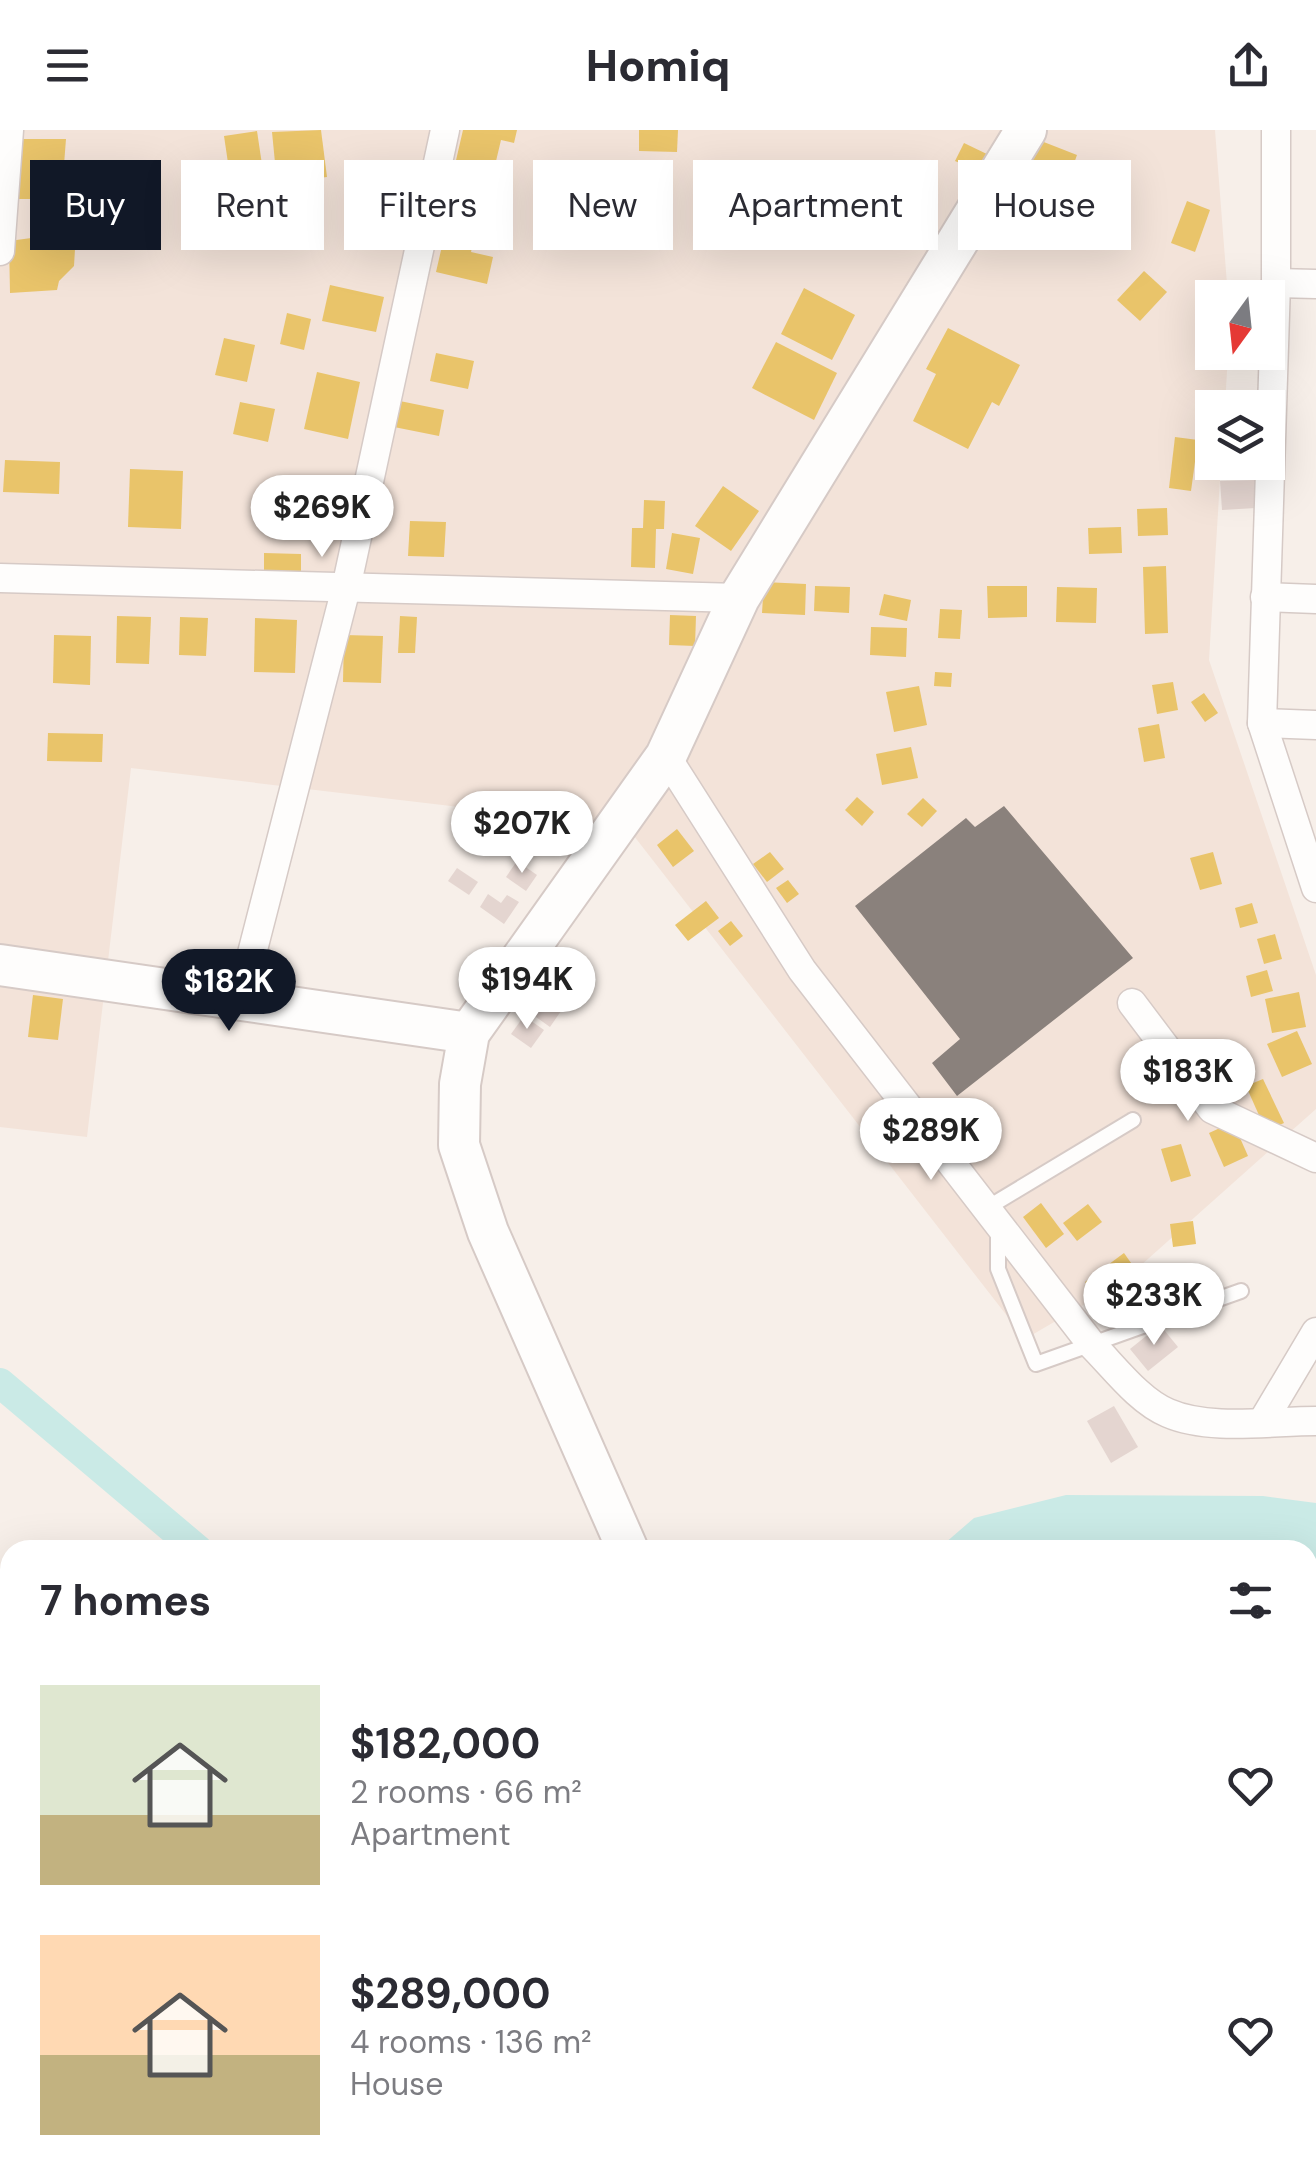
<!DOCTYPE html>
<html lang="en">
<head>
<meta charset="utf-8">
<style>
	body { margin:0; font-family:"DM Sans",sans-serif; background:#f2f2f3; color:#2b2b33; height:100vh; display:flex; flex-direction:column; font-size:38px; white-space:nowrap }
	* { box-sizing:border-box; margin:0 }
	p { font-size:32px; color:#7c7c81 }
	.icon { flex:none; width:55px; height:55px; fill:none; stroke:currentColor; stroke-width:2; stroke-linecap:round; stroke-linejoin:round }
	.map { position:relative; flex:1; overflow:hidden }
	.sheet { position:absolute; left:0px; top:1410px; width:1318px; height:640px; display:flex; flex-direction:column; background:#fff; border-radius:30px 30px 0 0; box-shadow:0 10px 40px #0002 }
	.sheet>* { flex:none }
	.hud { position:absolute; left:30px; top:30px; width:1258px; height:90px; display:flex; gap:20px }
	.needle { width:65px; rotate:195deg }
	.controls { position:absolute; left:1195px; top:150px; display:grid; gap:20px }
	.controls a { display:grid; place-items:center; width:90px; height:90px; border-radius:0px; background:#fff; box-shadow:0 10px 40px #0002; font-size:50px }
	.price { position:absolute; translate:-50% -85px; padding:0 22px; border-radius:35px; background:#fff; color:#222; font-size:32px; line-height:65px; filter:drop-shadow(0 2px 5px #0008) }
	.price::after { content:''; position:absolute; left:50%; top:60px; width:30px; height:22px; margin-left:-15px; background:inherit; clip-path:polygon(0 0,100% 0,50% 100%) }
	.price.active { background:#111827; color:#fff }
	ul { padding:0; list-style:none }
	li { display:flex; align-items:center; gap:30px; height:250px; padding:0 40px }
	li span { display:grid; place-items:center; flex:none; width:280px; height:200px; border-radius:0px; color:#555 }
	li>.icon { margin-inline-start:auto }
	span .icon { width:120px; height:120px; fill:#fffc; stroke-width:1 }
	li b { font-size:42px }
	h2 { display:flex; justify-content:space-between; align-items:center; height:120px; padding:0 40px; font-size:42px }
	.chip { padding:0 35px; border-radius:0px; background:#fff; box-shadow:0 10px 40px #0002; font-size:35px; line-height:90px }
	.chip.active { background:#111827; color:#fff }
	header { display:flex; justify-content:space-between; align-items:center; height:130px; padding:0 40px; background:#fff; font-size:45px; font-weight:800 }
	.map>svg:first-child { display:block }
	.residential { fill:#f3e3d9 }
	.water { fill:#caeae6 }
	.homes { fill:#e9c46a }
	.industry { fill:#8a817c }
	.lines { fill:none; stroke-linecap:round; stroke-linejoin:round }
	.canal { stroke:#caeae6; stroke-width:30 }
	.building { fill:#e4d5d0 }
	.lane-casing { stroke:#d6cac6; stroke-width:18 }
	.street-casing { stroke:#d6cac6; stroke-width:31 }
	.secondary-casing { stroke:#d6cac6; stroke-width:44 }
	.lane { stroke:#fefdfc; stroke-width:14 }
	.street { stroke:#fefdfc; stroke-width:28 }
	.secondary { stroke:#fefdfc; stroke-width:40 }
</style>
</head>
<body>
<header><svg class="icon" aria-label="menu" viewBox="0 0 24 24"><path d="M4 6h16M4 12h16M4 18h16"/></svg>Homiq<svg class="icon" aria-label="share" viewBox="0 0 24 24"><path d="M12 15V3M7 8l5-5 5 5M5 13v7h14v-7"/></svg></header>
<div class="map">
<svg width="1316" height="2050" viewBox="0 0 1316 2050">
	<rect width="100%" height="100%" fill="#f7efe9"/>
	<path class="residential" d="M0,0H1215L1228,167L1212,168V222L1228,223L1225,277L1212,278V332L1221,333L1209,530L1316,845V979L1121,1153L1025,1209L627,697L131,638L87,1007L0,997Z"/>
	<g class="water">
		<path d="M1066,1365L1263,1366L1316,1373V1452L1308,1451V1420H937L974,1388Z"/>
		<path d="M1137,2040H1218L1226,2050H1144Z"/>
	</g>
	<g class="homes">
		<path d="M321,0L327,47L277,53L272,2Z"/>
		<path d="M463,0H517L514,13L501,10L492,48L454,39Z"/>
		<path d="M639,0H678L677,22L639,21Z"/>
		<path d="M257,1L264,48L231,53L224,6Z"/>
		<path d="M1031,7L1077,25L1069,47L1022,30Z"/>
		<path d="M15,9H66L60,86L42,81L40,69H16Z"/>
		<path d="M964,13L991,26L983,43L955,31Z"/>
		<path d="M466,51L505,60L498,86L460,77Z"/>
		<path d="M1187,71L1210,80L1195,122L1171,113Z"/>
		<path d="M448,90L477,97L471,122L493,127L487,154L436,142Z"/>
		<path d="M76,102L74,136L59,151L57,160L10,163L9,111Z"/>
		<path d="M1144,141L1167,162L1140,191L1117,170Z"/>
		<path d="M330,155L384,167L376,202L322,191Z"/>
		<path d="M804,158L855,185L832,230L781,204Z"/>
		<path d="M287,183L311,189L304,220L280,214Z"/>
		<path d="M948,198L1020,235L999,276L992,272L968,319L913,291L936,244L926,239Z"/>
		<path d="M224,208L255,215L247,252L215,245Z"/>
		<path d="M776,212L837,243L814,290L752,258Z"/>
		<path d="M436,223L474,231L468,259L430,251Z"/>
		<path d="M317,242L360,252L348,309L304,299Z"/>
		<path d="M390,269L444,280L439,306L384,295Z"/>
		<path d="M240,272L275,279L268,312L233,304Z"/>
		<path d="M1175,307L1198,310L1191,361L1169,358Z"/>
		<path d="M5,330L60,332L59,364L3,362Z"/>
		<path d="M130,339L183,341L181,399L128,397Z"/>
		<path d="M723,356L759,381L731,421L695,396Z"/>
		<path d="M644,370L665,371L664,399H656L655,438L631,437L632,398H643Z"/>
		<path d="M1167,378L1168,405L1138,406L1137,379Z"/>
		<path d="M410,391L446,392L444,427L408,426Z"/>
		<path d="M1121,397L1122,423L1089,424L1088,398Z"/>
		<path d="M672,403L700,408L693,444L666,439Z"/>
		<path d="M264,423L301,424V445L264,444Z"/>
		<path d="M1166,436L1168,503L1145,504L1143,437Z"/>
		<path d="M764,452L806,454L805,485L762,483Z"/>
		<path d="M815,456L850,457L849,483L814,481Z"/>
		<path d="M987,456H1027V487L988,488Z"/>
		<path d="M1057,457L1097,458L1096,493L1056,492Z"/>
		<path d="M884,464L911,470L907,491L879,485Z"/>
		<path d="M940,479L962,480L960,509L938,508Z"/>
		<path d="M670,485L696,486L695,516L669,515Z"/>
		<path d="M117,486L151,487L149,534L116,533Z"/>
		<path d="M400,486L417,487L415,523H398Z"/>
		<path d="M180,487L208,488L206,526L179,525Z"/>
		<path d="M255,488L297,490L295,543L254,542Z"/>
		<path d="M871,497L907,498L906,527L870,525Z"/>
		<path d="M54,505L91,506L90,555L53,553Z"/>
		<path d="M344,505L383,506L381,553L343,552Z"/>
		<path d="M935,542L952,543L951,557L934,556Z"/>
		<path d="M1173,552L1178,580L1157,584L1152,555Z"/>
		<path d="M919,556L927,595L894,602L886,562Z"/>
		<path d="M1204,563L1218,583L1205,592L1191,572Z"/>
		<path d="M1159,594L1165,628L1144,632L1138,598Z"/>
		<path d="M48,603L103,604L102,632L47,631Z"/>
		<path d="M911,617L918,648L882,655L876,624Z"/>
		<path d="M857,667L874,682L862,696L845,680Z"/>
		<path d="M923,668L937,681L922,697L907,684Z"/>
		<path d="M677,699L694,721L673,737L657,715Z"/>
		<path d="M770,722L784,739L767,752L753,734Z"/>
		<path d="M1213,722L1222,754L1200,760L1190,728Z"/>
		<path d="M788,750L799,764L787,773L776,758Z"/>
		<path d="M706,771L719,788L688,811L675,795Z"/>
		<path d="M1252,773L1258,793L1240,798L1235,778Z"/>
		<path d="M731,791L743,806L730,816L718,801Z"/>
		<path d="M1275,804L1282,829L1264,834L1257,809Z"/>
		<path d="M1267,840L1273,861L1251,867L1246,846Z"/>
		<path d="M1299,862L1306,897L1272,903L1265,869Z"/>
		<path d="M33,865L63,869L58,910L28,907Z"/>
		<path d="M1297,901L1312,934L1282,947L1267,914Z"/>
		<path d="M1263,949L1284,993L1266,1001L1246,956Z"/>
		<path d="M1233,992L1248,1026L1224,1037L1209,1003Z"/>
		<path d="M1181,1014L1191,1046L1171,1052L1161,1019Z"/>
		<path d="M1041,1073L1064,1104L1046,1118L1023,1087Z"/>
		<path d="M1088,1074L1102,1092L1077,1111L1063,1093Z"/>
		<path d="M1193,1091L1196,1114L1173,1117L1170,1094Z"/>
		<path d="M1124,1123L1136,1140L1098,1169L1085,1152Z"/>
	</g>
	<path class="industry" d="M1004,676L1133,828L957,966L932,933L960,909L855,776L966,688L975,697Z"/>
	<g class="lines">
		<g class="canal">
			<path d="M0,1253L198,1420"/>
			<path d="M124,2050L127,2040"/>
		</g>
	</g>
	<g class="building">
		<path d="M1255,350L1256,378L1222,380L1220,351Z"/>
		<path d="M517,731L537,745L526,761L506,747Z"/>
		<path d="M457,738L478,752L469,765L448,751Z"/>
		<path d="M488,764L501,773L507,765L519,772L504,794L480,777Z"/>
		<path d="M544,830L579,855L550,897L515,872Z"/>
		<path d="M524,886L544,900L531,918L511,904Z"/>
		<path d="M1160,1195L1178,1217L1148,1241L1130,1219Z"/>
		<path d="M1114,1276L1138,1317L1111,1333L1087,1291Z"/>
		<path d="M1066,2040H1096L1100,2045L1094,2050H1056Z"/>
	</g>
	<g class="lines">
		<defs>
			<g id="lane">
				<path d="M987,1078L1133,990"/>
				<path d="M998,1098V1139L1036,1234L1241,1161"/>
			</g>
			<g id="street">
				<path d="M1276,0V153L1262,593L1316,758"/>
				<path d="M0,121L9,0"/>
				<path d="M1276,153L1316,154"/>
				<path d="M0,448L739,468"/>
				<path d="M1265,467L1316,469"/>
				<path d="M1262,593L1316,595"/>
				<path d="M666,626L802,840L1092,1215C1114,1237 1139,1271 1168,1283C1209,1301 1271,1291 1316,1291"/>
				<path d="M240,870L346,458L445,0"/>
				<path d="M1132,873L1212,979L1316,1028"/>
				<path d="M1263,1291L1316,1202"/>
				<path d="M466,2050L500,2040"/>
			</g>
			<g id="secondary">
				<path d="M0,835L469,903"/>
				<path d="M628,1420L488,1102L459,1015L460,954L469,903L666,626L739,468L1026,0"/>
				<path d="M901,2040L906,2050"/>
			</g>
		</defs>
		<use href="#lane" class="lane-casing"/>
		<use href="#street" class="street-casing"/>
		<use href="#secondary" class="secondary-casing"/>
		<use href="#lane" class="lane"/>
		<use href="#street" class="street"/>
		<use href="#secondary" class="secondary"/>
	</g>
</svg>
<div class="controls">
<a><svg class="needle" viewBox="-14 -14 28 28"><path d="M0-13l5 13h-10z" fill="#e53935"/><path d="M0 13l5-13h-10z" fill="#7c7c81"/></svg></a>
<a><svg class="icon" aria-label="layers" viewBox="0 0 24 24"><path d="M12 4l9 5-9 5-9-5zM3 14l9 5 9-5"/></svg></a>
</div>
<b class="price" style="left:322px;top:430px">$269K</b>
<b class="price" style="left:522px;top:746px">$207K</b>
<b class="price" style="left:527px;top:902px">$194K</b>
<b class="price active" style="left:229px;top:904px">$182K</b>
<b class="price" style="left:1188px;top:994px">$183K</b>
<b class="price" style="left:931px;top:1053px">$289K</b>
<b class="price" style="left:1154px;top:1218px">$233K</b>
<div class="hud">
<a class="chip active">Buy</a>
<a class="chip">Rent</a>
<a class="chip">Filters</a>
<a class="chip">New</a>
<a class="chip">Apartment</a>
<a class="chip">House</a>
</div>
<section class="sheet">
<h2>7 homes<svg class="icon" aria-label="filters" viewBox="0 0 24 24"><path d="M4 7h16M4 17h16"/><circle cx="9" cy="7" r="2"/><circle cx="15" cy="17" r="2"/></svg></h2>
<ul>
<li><span style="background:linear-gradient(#dfe7d0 65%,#c2b280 0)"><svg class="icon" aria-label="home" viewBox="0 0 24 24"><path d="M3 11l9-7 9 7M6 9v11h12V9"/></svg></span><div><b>$182,000</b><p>2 rooms · 66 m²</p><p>Apartment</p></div><svg class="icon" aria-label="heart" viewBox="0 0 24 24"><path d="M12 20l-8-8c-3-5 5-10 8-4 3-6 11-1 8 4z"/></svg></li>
<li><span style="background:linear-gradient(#ffd9b3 60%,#c2b280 0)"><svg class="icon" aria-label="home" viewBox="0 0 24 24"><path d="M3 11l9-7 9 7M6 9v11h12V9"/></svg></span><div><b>$289,000</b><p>4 rooms · 136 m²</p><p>House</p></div><svg class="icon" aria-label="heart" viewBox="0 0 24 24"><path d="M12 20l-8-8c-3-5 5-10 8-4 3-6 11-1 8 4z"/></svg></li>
</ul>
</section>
</div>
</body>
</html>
